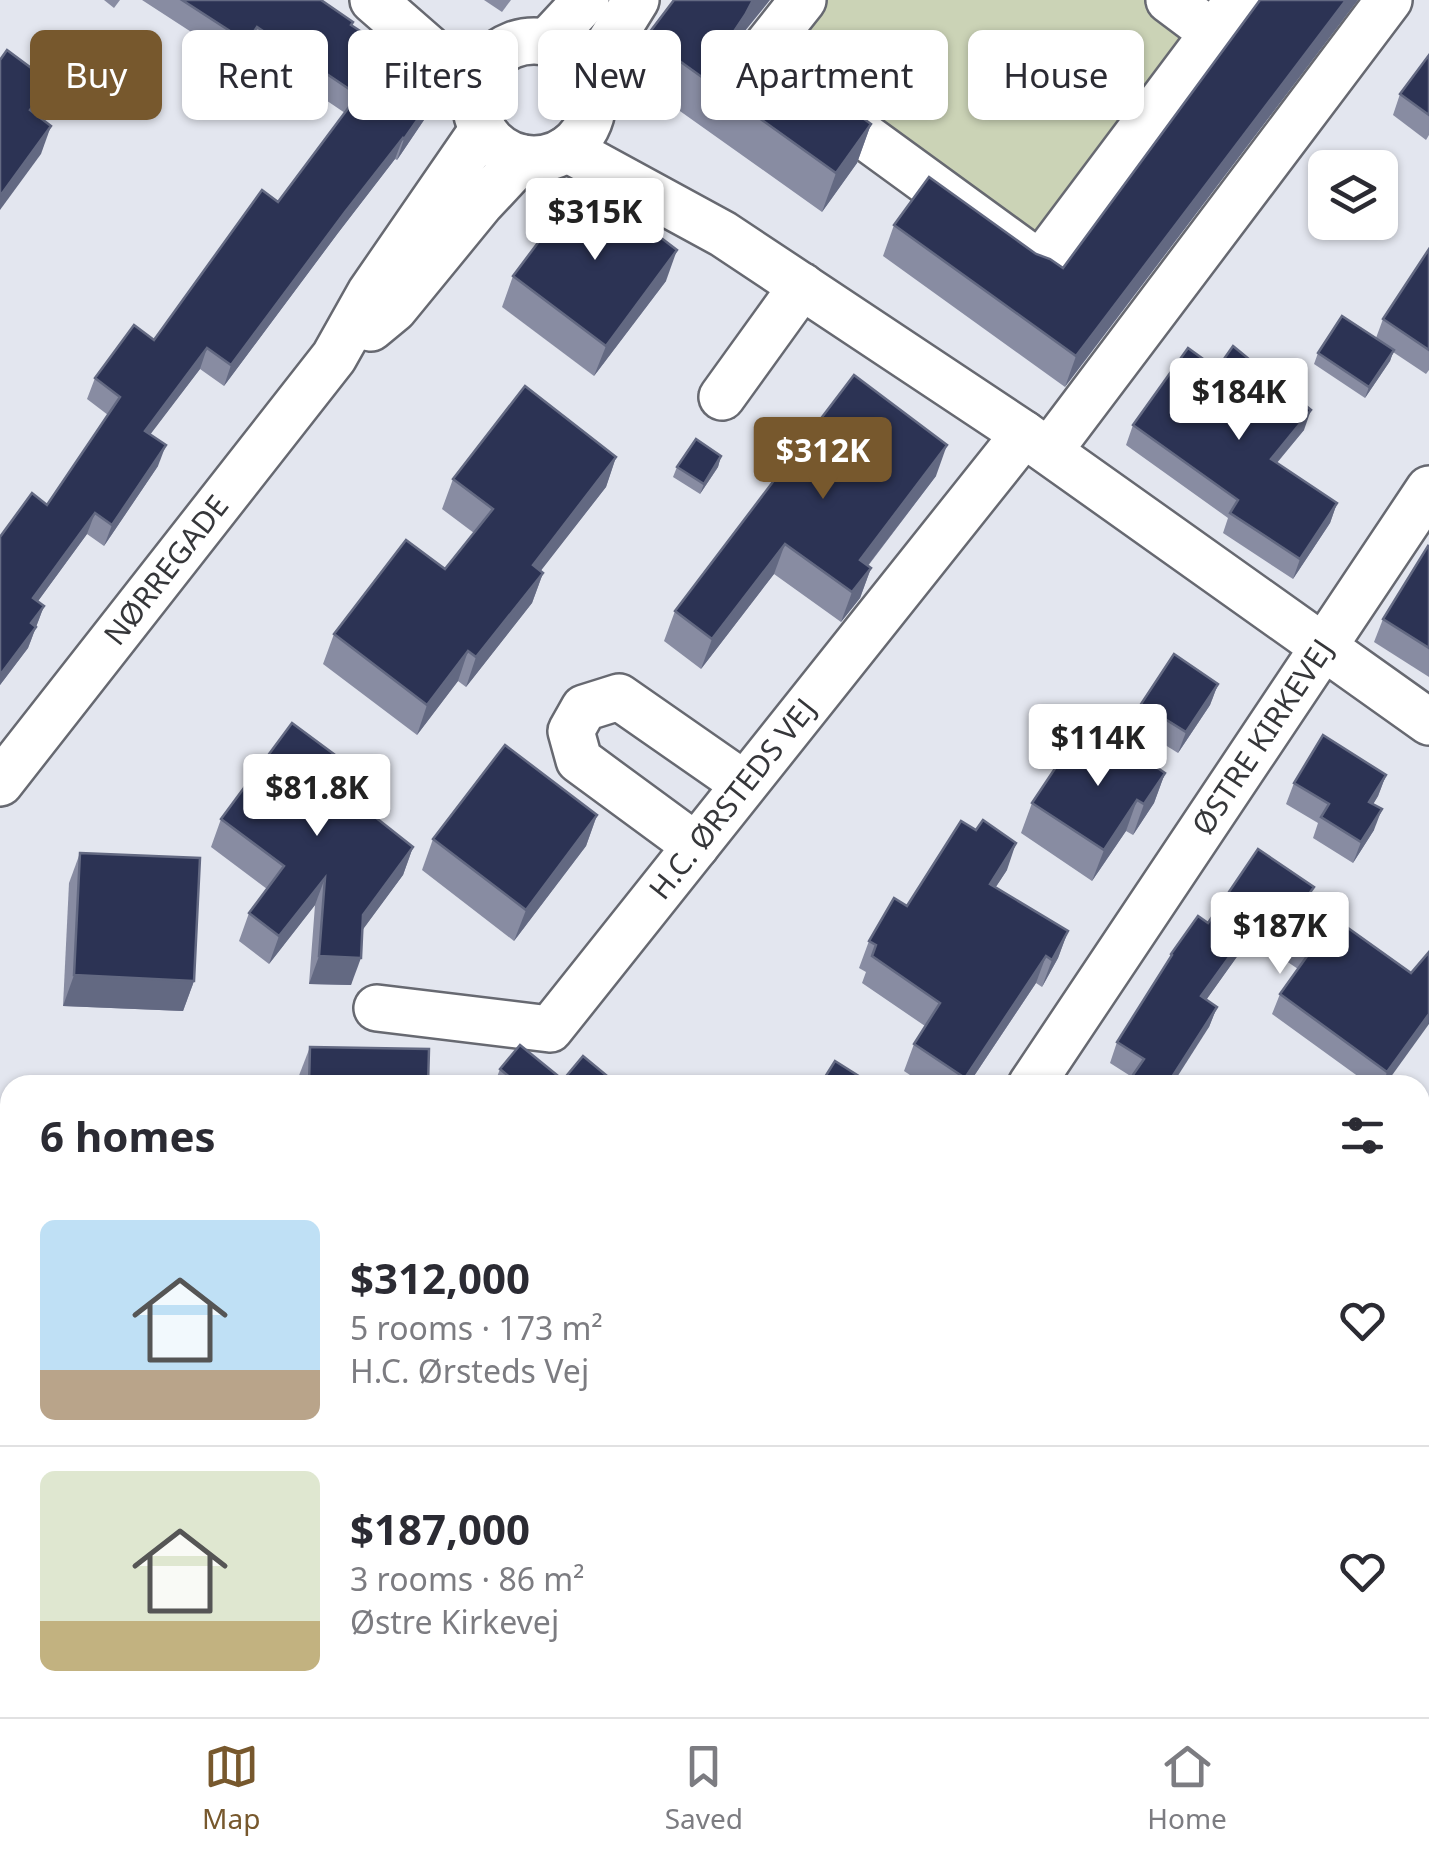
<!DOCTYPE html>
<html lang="en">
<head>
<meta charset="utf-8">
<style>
	body { margin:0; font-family:"Noto Sans",sans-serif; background:#f7f7f7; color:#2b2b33; height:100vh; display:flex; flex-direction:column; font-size:38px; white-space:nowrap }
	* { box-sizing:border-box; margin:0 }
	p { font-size:32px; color:#7c7c81 }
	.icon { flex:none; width:55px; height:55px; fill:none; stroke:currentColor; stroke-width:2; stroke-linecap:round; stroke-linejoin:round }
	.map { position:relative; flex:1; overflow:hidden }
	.sheet { position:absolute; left:0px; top:1075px; width:1430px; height:642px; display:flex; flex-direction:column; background:#fff; border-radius:30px 30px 0 0; box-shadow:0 2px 8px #0004 }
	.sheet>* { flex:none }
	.guide { position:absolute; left:30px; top:30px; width:1370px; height:90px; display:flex; gap:20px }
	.tools { position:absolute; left:1308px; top:150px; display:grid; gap:20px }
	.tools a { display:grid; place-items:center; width:90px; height:90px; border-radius:15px; background:#fff; box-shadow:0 2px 8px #0004; font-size:50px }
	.price { position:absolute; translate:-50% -85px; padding:0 22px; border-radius:10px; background:#fff; color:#222; font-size:32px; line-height:65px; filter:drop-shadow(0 2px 5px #0008) }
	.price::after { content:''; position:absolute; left:50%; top:60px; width:30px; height:22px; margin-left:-15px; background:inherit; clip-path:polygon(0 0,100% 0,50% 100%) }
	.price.on { background:#77582d; color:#fff }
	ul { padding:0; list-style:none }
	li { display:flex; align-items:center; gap:30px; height:250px; padding:0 40px }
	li+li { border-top:2px solid #e1e1e2 }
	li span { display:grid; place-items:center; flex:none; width:280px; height:200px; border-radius:15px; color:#555 }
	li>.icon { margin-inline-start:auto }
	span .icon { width:120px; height:120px; fill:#fffc; stroke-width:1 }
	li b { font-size:42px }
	h2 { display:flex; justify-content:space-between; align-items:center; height:120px; padding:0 40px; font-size:42px }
	.tag { padding:0 35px; border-radius:15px; background:#fff; box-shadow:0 2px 8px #0004; font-size:35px; line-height:90px }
	.tag.on { background:#77582d; color:#fff }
	.tab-bar { display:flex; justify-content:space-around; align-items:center; height:140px; border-top:2px solid #e1e1e2; background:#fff; font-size:28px; color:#7c7c81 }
	.tab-bar a { display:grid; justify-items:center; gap:5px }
	.tab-bar .on { color:#77582d }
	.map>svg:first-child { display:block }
	.green { fill:#cbd3b6 }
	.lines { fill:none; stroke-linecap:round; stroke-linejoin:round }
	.minor-casing { stroke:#676971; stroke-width:50 }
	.minor { stroke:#fff; stroke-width:45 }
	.wall { fill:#888ca2 }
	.shaded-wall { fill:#636982 }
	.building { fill:#2c3354; stroke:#636982; stroke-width:2.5 }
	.labels { text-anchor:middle; stroke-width:10; stroke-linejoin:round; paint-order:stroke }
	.street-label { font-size:30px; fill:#36373a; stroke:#f0f3fc }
</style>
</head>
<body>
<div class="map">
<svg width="1429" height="1717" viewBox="0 0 1429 1717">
	<rect width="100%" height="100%" fill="#e3e6ef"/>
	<path class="green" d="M803,0H1169L1213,33L1040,264L757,58Z"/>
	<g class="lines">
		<defs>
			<g id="minor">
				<path d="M373,0L476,90"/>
				<path d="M803,0L757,58L1040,264L1238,0"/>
				<path d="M1169,0L1213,33"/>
				<circle cx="534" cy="100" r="59"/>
				<path d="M547,42L586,0"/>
				<path d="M589,76L636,0"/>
				<path d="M567,149L723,234L1024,434L1429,722"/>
				<path d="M371,328L394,309L480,204L523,158"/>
				<path d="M722,397L802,286"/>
				<path d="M1049,451L1389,0"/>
				<path id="s1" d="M0,783L334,357L370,293L483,129"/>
				<path d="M696,846L579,760L571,731L584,708L619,697L744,784"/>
				<path id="s2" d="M377,1008L550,1029L1024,434"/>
				<path id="s3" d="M1031,1085L1429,489"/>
				<path d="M1420,1164L1429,1151"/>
				<path d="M0,1668L10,1666"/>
				<path d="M608,1717L614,1708"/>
				<path d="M1032,1717L1039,1708"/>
			</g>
		</defs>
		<use href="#minor" class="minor-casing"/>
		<use href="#minor" class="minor"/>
	</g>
	<g class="wall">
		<path d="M104,0H120L114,8Z"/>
		<path d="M142,0H321L434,96L426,117L397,160L395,159L338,233L224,386L200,369L150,434L158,466L104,546L87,534L38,601L44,606L28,648L0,685V537L47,505L108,415L87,399L95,378L154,340L278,202L345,113L249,48L239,63Z"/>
		<path d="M484,0H511L502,12Z"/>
		<path d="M1260,0L1065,387L883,256L894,225L1036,254L1063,268Z"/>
		<path d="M742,35L833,100L871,124L857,163L822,212L632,77L646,37Z"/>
		<path d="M1429,55V135L1426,140L1393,115L1400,94Z"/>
		<path d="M1429,249V370L1426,374L1393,352L1390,361L1365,398L1314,364L1318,353L1376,338L1383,319Z"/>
		<path d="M513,276L666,281L594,376L502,307Z"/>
		<path d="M854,375L936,476L868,566L871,568L860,598L841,622L774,574L701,669L664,641L675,611Z"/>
		<path d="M1133,425L1304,430L1277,463L1337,503L1330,523L1293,579L1223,533L1228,518L1126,445Z"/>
		<path d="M721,456L718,467L700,494L673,477L677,467Z"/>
		<path d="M616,457L606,487L540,571L543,573L532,603L466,687L458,681L417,735L323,664L334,634L445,569L474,533L442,509L453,479Z"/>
		<path d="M1429,547V677L1374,642L1383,619Z"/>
		<path d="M1218,684L1210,705L1178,753L1133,725L1141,704Z"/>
		<path d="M1076,763L1165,773L1154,803L1133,835L1126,831L1092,881L1021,833L1032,803Z"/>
		<path d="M1386,775L1378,796L1373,804L1374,830L1353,863L1313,838L1318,823L1286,804L1294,783Z"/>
		<path d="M597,815L586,846L514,941L422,870L433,839Z"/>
		<path d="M376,818L413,847L403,875L362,930L351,985L309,984L315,905L269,964L239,941L249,913L267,889L211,847L221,819Z"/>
		<path d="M80,853L194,981L183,1011L63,1006L69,883Z"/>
		<path d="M1007,870L995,888L1068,931L1058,958L1042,987L1036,983L968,1085H925L904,1071L914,1044L925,1026L862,983L866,972L859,968L869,941L907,906Z"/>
		<path d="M1309,899L1411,973L1385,1085H1370L1272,1014L1280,994L1298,969L1251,937L1206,1000L1217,1007L1209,1027L1132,1077L1110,1063L1117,1042L1168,963L1171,954L1208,923Z"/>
		<path d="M310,1047L428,1085H298V1078Z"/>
		<path d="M500,1069L563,1080L618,1085H494Z"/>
		<path d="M1429,1202V1228L1422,1222Z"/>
		<path d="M1420,1298L1429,1304V1421L1420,1414Z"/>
		<path d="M74,1708H388L384,1717H74Z"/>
		<path d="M644,1708H736L733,1717H641Z"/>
		<path d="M902,1708H977L971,1717H843L901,1709Z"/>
		<path d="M1091,1708H1180L1174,1715L1165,1708L1158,1717H1084Z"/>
		<path d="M1331,1708H1396L1412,1717H1335L1330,1712Z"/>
	</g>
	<g class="shaded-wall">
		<path d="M753,0H770L736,42L735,30Z"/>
		<path d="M1346,0H1358L1065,387L1076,356Z"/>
		<path d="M257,27L249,48L239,63L247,42Z"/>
		<path d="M50,82L40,110L19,138L30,110Z"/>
		<path d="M434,96L426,117L397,160L404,139Z"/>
		<path d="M871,124L857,163L822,212L836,173Z"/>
		<path d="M51,126L41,154L0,210V196Z"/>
		<path d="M403,138L395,159L338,233L224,386L231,365L345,212Z"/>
		<path d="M677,250L666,281L594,376L606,346Z"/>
		<path d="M207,348L200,369L137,452L145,431Z"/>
		<path d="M1394,350L1390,361L1365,398L1369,387Z"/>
		<path d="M1311,410L1304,430L1263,479L1271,459Z"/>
		<path d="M166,445L158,466L104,546L112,525Z"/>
		<path d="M947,445L936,476L849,590L860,560Z"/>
		<path d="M721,456L718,467L700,494L704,484Z"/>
		<path d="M616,457L606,487L522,595L533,565Z"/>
		<path d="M1337,503L1330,523L1293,579L1300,559Z"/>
		<path d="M95,513L87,534L25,619L33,598Z"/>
		<path d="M785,544L774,574L701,669L712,639Z"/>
		<path d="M871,568L860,598L841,622L852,592Z"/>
		<path d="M543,573L532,603L466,687L476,657Z"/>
		<path d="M44,606L28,648L0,685V675L31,623Z"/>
		<path d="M468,651L458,681L417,735L427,705Z"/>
		<path d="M1218,684L1210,705L1178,753L1186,732Z"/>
		<path d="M1165,773L1154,803L1133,835L1144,804Z"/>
		<path d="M1386,775L1378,796L1362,823L1369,802Z"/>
		<path d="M385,792L375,820L370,813Z"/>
		<path d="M1137,800L1126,831L1092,881L1104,850Z"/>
		<path d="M1382,809L1374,830L1353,863L1361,842Z"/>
		<path d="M597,815L586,846L514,941L526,910Z"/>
		<path d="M1016,843L1007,870L980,911L990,884Z"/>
		<path d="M413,847L403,875L353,943L363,915Z"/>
		<path d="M325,878L315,905L269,964L279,936Z"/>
		<path d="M1258,917L1251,937L1194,1017L1201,996Z"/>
		<path d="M1068,931L1058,958L1042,987L1052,960Z"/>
		<path d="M319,956L361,958L351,985L309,984Z"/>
		<path d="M1046,956L1036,983L968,1085H962L965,1078Z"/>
		<path d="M74,975L194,981L183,1011L63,1006Z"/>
		<path d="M1217,1007L1209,1027L1172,1085L1170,1080Z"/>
		<path d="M1429,1014V1024L1385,1085H1383L1387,1072Z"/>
		<path d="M0,1567L10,1568V1599L0,1598Z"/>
		<path d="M84,1708L189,1711L187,1717H81Z"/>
		<path d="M365,1708H388L384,1717H362Z"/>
		<path d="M733,1708H736L733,1717H727Z"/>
		<path d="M973,1708H977L971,1717H967Z"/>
		<path d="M1158,1708H1165L1158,1717H1152Z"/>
	</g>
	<g class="building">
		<path d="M182,0H321L353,22L351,25L429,76L422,87L434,96L404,139L403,138L345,212L231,365L207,348L145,431L166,445L112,525L95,513L33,598L44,606L31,623L36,627L0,675V537L32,493L47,505L120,397L95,378L134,325L154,340L262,190L278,202L358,95L257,27L247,42Z"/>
		<path d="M674,0H753L745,15L735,30L833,100L835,98L871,124L836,173L646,37Z"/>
		<path d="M1260,0H1346L1076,356L894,225L929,177L1036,254L1050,259L1063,268Z"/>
		<path d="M7,50L50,82L30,110L51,126L0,196V60Z"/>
		<path d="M1429,55V115L1400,94Z"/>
		<path d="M585,180L677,250L606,346L513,276Z"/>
		<path d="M1429,249V350L1383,319Z"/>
		<path d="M1342,316L1394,350L1369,387L1318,353Z"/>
		<path d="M1233,346L1311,410L1271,459L1337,503L1300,559L1230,513L1238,500L1133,425L1188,348L1217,369Z"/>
		<path d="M854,375L947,445L860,560L871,568L852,592L785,544L712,639L675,611Z"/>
		<path d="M525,386L616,457L533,565L543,573L476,657L468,651L427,705L334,634L406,540L445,569L493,509L453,479Z"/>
		<path d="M696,439L721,456L704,484L677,467Z"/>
		<path d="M1428,546L1429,547V648L1383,619Z"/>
		<path d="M1174,654L1218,684L1186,732L1141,704Z"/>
		<path d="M292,723L385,792L370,813L413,847L363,915L361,958L319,956L325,878L279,936L249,913L284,866L221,819Z"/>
		<path d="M1099,728L1165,773L1144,804L1137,800L1104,850L1032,803L1064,755L1076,763Z"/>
		<path d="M1323,735L1386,775L1369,802L1382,809L1361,842L1321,817L1329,804L1294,783Z"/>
		<path d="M505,745L597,815L526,910L433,839Z"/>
		<path d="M983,820L1016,843L990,884L1068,931L1052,960L1046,956L965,1078L914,1044L940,1003L872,956L876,945L869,941L894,898L907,906L961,821L976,830Z"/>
		<path d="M1258,849L1314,887L1306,898L1411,973L1429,952V1014L1387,1072L1280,994L1310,952L1258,917L1201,996L1217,1007L1170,1080L1178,1085H1126L1144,1059L1117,1042L1172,955L1171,954L1198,916L1208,923Z"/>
		<path d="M80,853L200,858L194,981L74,975Z"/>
		<path d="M520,1045L563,1080L583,1056L618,1085H519L500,1069Z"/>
		<path d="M310,1047L429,1049L428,1085H309Z"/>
		<path d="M835,1061L873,1085H820Z"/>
		<path d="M1420,1298L1429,1304V1395L1420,1389Z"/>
		<path d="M0,1357L10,1358V1568L0,1567Z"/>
		<path d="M96,1708H370V1717H189V1711Z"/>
		<path d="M461,1708H552L546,1717H455Z"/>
		<path d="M644,1708H733L727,1717H659Z"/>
		<path d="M849,1708H898L901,1709L902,1708H973L967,1716L958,1710L952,1717H843Z"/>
		<path d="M1091,1708H1158L1152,1717H1084Z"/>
		<path d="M1356,1708H1396L1412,1717H1366Z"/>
	</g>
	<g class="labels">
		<g class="street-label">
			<text dy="10" stroke="none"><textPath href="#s1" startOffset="270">NØRREGADE</textPath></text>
			<text dy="10" stroke="none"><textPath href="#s3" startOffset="418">ØSTRE KIRKEVEJ</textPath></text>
			<text dy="10" stroke="none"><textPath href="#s2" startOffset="468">H.C. ØRSTEDS VEJ</textPath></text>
		</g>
	</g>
</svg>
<div class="tools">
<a><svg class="icon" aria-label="layers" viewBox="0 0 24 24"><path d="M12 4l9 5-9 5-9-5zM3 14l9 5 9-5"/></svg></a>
</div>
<b class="price" style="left:595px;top:263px">$315K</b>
<b class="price" style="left:1239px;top:443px">$184K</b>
<b class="price on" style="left:823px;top:502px">$312K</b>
<b class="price" style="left:1098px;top:789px">$114K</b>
<b class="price" style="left:317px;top:839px">$81.8K</b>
<b class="price" style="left:1280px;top:977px">$187K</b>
<div class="guide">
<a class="tag on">Buy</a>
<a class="tag">Rent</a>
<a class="tag">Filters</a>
<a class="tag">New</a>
<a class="tag">Apartment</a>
<a class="tag">House</a>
</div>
<section class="sheet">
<h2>6 homes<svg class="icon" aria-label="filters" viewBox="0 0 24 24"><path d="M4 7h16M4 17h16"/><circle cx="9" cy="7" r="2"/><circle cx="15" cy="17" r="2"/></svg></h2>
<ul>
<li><span style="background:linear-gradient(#bfe0f5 75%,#b9a48a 0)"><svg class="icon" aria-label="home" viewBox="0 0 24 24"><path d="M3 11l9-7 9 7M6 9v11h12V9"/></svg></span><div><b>$312,000</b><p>5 rooms · 173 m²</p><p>H.C. Ørsteds Vej</p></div><svg class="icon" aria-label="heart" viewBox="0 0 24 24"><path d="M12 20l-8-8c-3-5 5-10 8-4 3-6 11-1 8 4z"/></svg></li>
<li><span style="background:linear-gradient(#dfe7d0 75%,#c2b280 0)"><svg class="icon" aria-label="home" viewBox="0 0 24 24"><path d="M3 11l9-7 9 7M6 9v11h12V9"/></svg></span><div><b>$187,000</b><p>3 rooms · 86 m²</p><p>Østre Kirkevej</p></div><svg class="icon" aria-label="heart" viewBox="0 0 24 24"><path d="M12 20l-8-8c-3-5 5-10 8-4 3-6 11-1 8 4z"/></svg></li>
</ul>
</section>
</div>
<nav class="tab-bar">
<a class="on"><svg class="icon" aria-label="map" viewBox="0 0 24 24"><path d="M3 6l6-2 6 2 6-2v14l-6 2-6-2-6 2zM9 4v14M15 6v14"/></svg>Map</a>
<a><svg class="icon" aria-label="saved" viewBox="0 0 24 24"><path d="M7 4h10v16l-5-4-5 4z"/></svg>Saved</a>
<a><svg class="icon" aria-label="home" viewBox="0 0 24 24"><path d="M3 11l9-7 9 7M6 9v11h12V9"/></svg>Home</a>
</nav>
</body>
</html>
